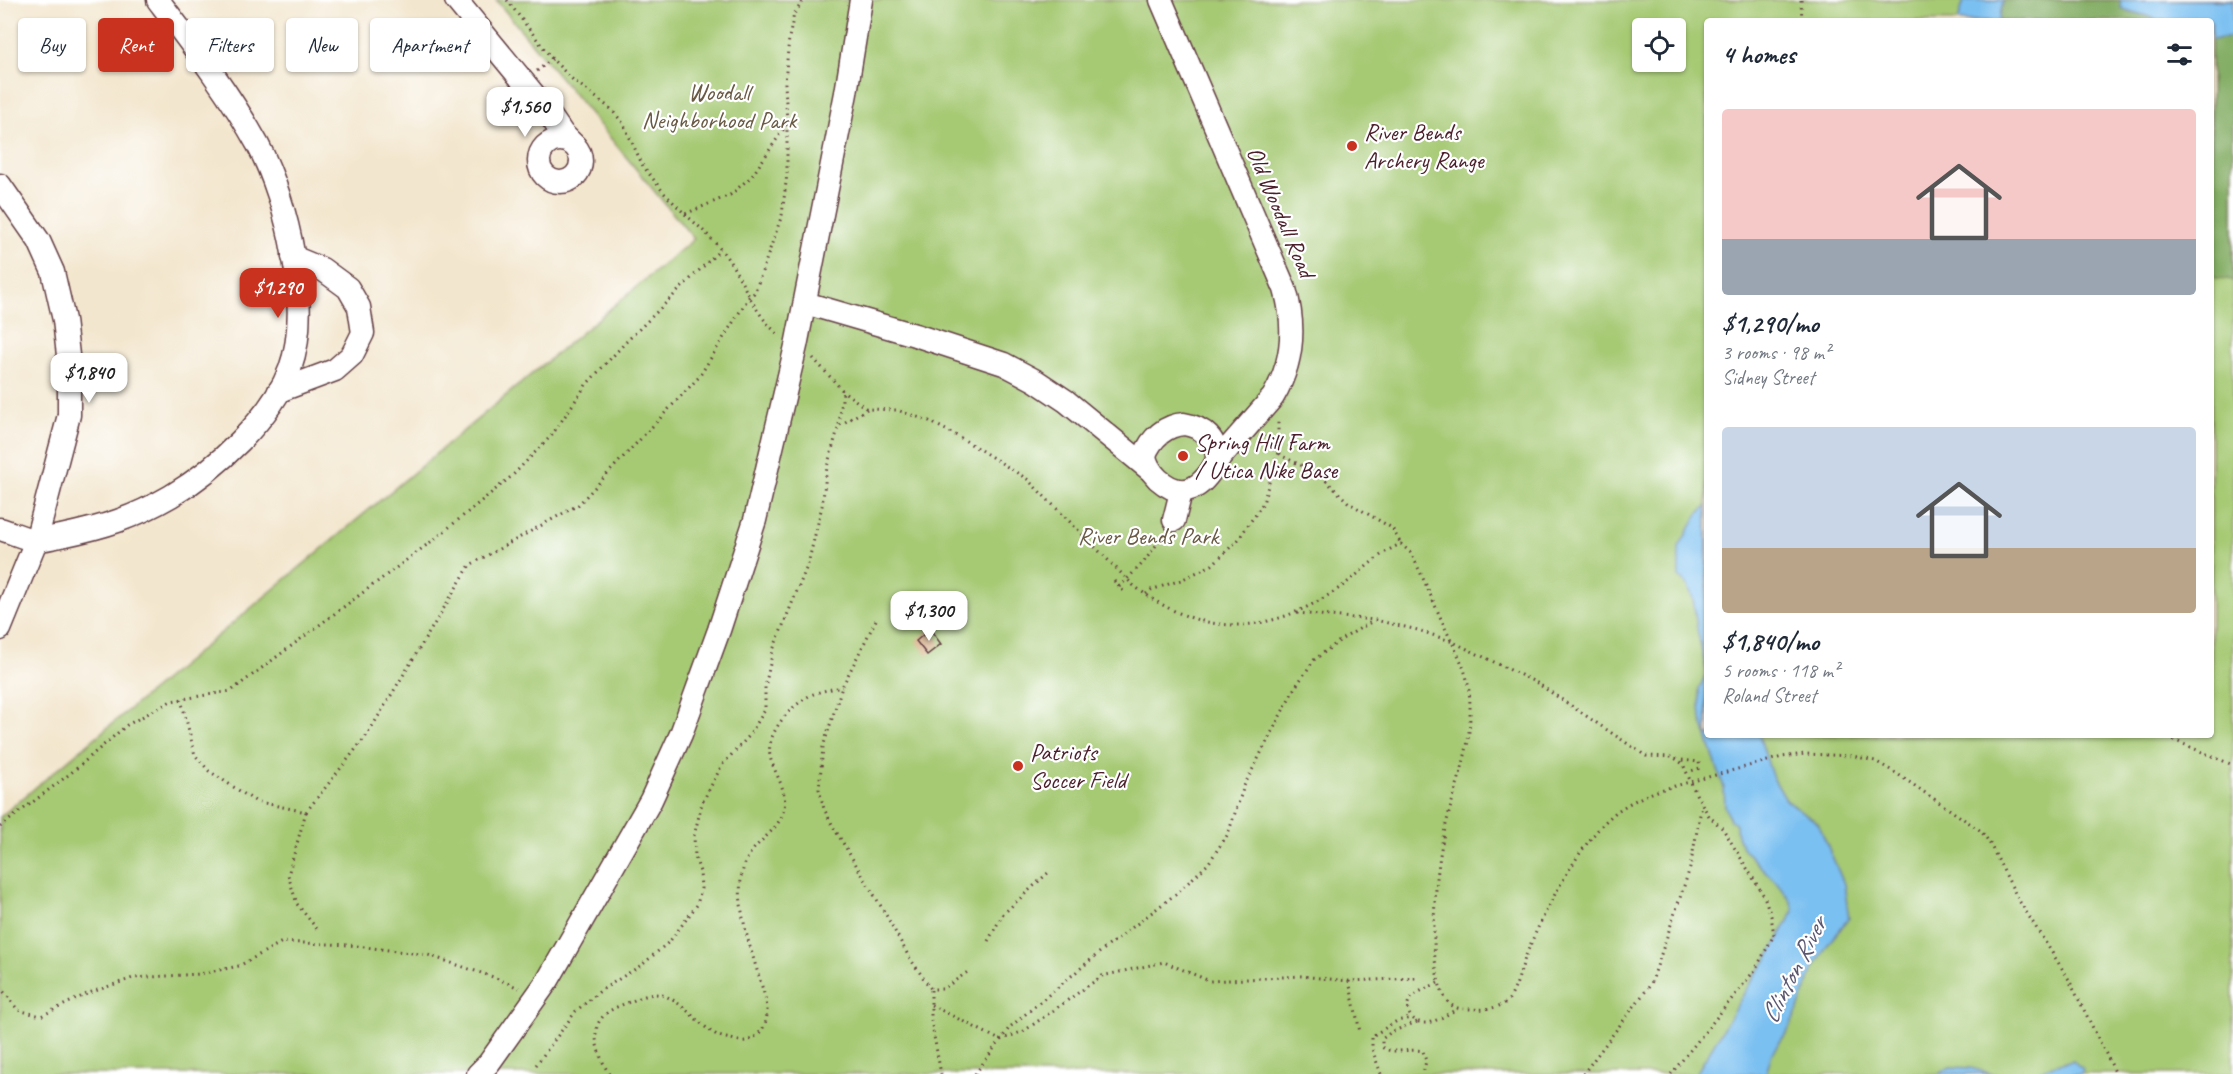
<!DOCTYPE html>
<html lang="en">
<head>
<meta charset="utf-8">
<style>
	body { margin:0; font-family:Caveat,sans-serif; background:#f6f6f7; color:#1f2937; height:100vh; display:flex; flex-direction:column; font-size:22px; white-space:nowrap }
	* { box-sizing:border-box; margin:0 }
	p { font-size:20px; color:#747a83 }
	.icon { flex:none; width:33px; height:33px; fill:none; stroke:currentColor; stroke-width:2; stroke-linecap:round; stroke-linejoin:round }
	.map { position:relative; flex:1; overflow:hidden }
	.details { position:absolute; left:1704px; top:18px; width:510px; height:720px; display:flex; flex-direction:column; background:#fff; border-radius:6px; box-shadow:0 2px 4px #0004 }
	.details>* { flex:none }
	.guide { position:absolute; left:18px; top:18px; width:570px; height:54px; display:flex; gap:12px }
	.tools { position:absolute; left:1632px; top:18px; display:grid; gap:12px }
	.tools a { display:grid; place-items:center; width:54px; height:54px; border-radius:6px; background:#fff; box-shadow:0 2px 4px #0004; font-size:30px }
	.price { position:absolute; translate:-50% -51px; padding:0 14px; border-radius:12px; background:#fff; color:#222; font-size:20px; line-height:39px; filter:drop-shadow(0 2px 3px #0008) }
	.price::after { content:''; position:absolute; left:50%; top:36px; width:18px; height:14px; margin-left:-9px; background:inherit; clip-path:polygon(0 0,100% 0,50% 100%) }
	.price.current { background:#c8321e; color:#fff }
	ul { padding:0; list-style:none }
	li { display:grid; align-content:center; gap:12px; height:318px; padding:0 18px }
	li span { display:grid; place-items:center; height:186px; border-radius:6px; color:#555 }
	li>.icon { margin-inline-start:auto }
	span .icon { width:108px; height:108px; fill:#fffc; stroke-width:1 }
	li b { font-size:26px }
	h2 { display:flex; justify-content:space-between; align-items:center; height:72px; padding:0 18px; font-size:26px }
	.pill { padding:0 21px; border-radius:6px; background:#fff; box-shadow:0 2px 4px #0004; font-size:21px; line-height:54px }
	.pill.current { background:#c8321e; color:#fff }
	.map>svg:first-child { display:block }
	.green { fill:#a6c973; stroke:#78744f; stroke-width:1.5; fill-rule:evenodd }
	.forest { fill:#84ad65; stroke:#676648; stroke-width:1.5 }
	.water { fill:#7ac0f1; stroke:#62708e; stroke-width:1.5 }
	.building { fill:#d4a87b }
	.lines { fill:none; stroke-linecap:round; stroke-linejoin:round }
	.minor-casing { stroke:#633d43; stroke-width:25 }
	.path { stroke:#633d43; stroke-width:3; stroke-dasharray:1.5 4.5; stroke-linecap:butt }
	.minor { stroke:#fff; stroke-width:22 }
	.poi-dot { fill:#c8321e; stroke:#fff; stroke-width:2 }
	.labels { text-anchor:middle; stroke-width:4.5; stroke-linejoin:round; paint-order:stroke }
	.park-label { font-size:24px; fill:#6a5a44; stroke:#fff }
	.poi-label { font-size:24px; fill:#4a1f2b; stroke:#fff; text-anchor:start }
	.street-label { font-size:24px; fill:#4a1f2b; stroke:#fff }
	.water-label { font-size:26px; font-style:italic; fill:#5b5770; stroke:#fff }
</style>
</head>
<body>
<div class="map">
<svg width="2233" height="1074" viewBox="0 0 2233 1074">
	<rect width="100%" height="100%" fill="#fff"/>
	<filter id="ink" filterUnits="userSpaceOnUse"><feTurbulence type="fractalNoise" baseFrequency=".0167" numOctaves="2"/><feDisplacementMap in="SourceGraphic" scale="12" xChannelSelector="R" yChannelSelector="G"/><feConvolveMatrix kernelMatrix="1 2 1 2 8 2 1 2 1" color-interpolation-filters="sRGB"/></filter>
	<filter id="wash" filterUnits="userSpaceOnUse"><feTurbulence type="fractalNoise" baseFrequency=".008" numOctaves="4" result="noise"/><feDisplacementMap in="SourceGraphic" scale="24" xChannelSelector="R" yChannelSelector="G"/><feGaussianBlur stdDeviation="1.35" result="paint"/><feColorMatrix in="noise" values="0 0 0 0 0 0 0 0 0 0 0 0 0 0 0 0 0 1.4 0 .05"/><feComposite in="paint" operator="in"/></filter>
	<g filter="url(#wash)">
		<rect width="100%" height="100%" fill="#f3e6ce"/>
		<path class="green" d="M496,0H2233V1074H0V817L694,239ZM1707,21H2211V735H1707ZM1642,28H1676V62H1642Z"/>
		<path class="forest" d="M1990,0H2233V280L2211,277V21H1981Z"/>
		<g class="water">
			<path d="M1964,0H2003L1999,21H1958Z"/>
			<path d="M2120,0H2233V36L2211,40V21H2157C2147,13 2132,14 2121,8Z"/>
			<path d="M1707,506V735H1759L1772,776L1786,800L1818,823L1844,884L1849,918L1828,944L1813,970L1797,1012L1787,1032L1772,1053L1766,1074H1696L1755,975C1772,957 1780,932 1794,911C1789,884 1749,864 1738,838C1736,834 1736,828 1736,824L1730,820L1725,806L1724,788L1701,719L1699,689L1707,672L1698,634L1693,599L1688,586L1679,577V547L1698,514Z"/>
			<path d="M2073,1061L2083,1069L2081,1074H2038C2048,1064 2060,1063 2073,1061Z"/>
			<path d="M1950,1067L1970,1068L1993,1074H1938Z"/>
		</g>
		<g id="blocks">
			<path class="building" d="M930,629L941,644L927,655L916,641Z"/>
		</g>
	</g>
	<g filter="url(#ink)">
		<use href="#blocks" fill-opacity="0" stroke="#633d43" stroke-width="1.5"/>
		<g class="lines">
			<defs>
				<g id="minor">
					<path d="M456,0L545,108L562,133L575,146"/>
					<path d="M1161,0L1285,289C1296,327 1293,363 1273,397L1217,461"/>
					<circle cx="560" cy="161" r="21"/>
					<path d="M0,185L39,241L53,272L64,320L69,364V415L36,541L0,629"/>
					<path d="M805,303L915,335L1004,364L1036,381L1066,401L1149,469"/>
					<path d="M279,391L335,370L352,355L363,333L359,307L348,288L322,269L293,257"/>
					<path d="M1184,424C1203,427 1218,440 1217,461C1203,487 1184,502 1158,479C1151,472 1146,465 1145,455C1151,438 1166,425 1184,424Z"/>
					<path d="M1174,520L1181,492"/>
					<path d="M0,529C11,532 23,538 34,540C42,541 53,537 61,536C104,527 133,518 171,496C215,470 272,418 290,369C312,308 288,202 258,145C230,94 193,46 158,0"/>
					<path d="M478,1074L489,1063L548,980L651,800L681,734L719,630L755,520L796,346L846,93L861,0"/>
				</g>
			</defs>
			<use href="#minor" class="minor-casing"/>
			<g class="path">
				<path d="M507,0L552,59L572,79L611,109L623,123L643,166L664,193L685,214L730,195L752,176L787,124L785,83L789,38L794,14L804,0"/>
				<path d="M1801,0L1802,21"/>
				<path d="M537,71L552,59"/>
				<path d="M685,214C701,228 716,242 728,259C745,284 754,314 778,334"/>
				<path d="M813,358L843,391L867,409L897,410L929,421L961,438L1027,479L1133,585C1203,640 1269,636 1341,587C1361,573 1378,553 1401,544L1411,553C1424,579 1435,606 1447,632C1456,651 1467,670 1469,691C1471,708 1470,729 1467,746C1461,777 1449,807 1443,838C1436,873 1424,976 1449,1003C1455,1009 1462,1009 1470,1009C1481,1010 1495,1009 1505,1003C1514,998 1521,969 1525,958C1541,916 1583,835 1619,810C1632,801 1646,795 1660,790L1782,757L1805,754L1853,756L1875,761L1896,773L1981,831L1989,842L2018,899L2068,978L2116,1074"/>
				<path d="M840,425L867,409"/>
				<path d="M1263,436L1282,456L1319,474L1349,503L1392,528L1401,544"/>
				<path d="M1114,581L1124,592"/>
				<path d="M1119,587L1143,563L1163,536"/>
				<path d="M1146,594L1151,590L1181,580L1212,565L1238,540L1263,503L1278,452V421"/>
				<path d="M1297,613L1375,620L1418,630L1453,642L1537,683L1646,756L1673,757L1683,764L1696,794L1709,816L1723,829L1764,896L1771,916L1774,935L1755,970L1671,1074"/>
				<path d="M876,620L842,687L823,747L819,789L824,809L834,828L885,913L909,957L931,989H943L969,971"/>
				<path d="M181,699L195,755L209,771L255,801L306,812L288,875L297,904L317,929"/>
				<path d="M2162,735L2233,765"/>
				<path d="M1682,760L1699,762L1700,768L1688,772"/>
				<path d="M306,812L367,735L470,565L578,505L699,377L749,297L754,293L757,286L782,215L787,174V124"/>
				<path d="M0,827L71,773L127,725L171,701L231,691L436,538L512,476L552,435L586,385L626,342L720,250"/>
				<path d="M988,941L1003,914L1049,872"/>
				<path d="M1349,981L1360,1032"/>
				<path d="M1438,983C1429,987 1419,991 1412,997C1401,1008 1412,1024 1426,1023C1436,1022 1448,1014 1457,1009"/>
				<path d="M0,987L18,1010L41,1016L89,993L133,978L200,974L239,966L282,942L349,945L428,955L496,978L519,988"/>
				<path d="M931,990V1020L941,1074"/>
				<path d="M931,1005L1000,1040L1024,1031L1102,976L1164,962L1210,981L1301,976L1349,981L1417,978"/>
				<path d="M1417,1022L1391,1032L1382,1039V1047C1391,1055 1410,1048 1423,1051L1426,1061L1423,1074"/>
				<path d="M536,1065L576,1011L600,991L643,964L670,941L697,905L701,889L700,872L695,857L694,836L702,803L722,765L749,736L765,710V687L773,650L808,564L822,506L827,467L839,425L843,391"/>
				<path d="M609,1074C601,1060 589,1034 601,1019C608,1009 622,1005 632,1001C642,997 652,992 662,995C683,1001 698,1025 717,1035C722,1038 729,1038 735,1040C743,1042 749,1042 756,1036C775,1020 765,997 759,977C749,942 728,887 750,854C760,839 778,830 783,812C789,793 777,778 771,760C763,735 790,706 811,695C820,691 832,689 842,687"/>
				<path d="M975,1074L1010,1027L1099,953L1177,893L1208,864L1228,834L1244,786L1294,689L1314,660L1342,639L1373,621"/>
				<path d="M1381,1074L1372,1049V1036L1397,1021L1411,1018"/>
				<path d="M1583,1074L1651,984L1690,868L1702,804"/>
			</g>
			<use href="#minor" class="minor"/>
		</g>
	</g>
	<g class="poi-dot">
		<circle cx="1352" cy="146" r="6"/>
		<circle cx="1183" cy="456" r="6"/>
		<circle cx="1018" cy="766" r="6"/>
	</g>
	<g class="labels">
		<g class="park-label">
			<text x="719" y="100">Woodall<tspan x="719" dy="28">Neighborhood Park</tspan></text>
			<text x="1148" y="544">River Bends Park</text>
		</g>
		<g class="poi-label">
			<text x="1364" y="140">River Bends<tspan x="1364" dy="28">Archery Range</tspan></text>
			<text x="1195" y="450">Spring Hill Farm<tspan x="1195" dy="28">/ Utica Nike Base</tspan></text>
			<text x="1030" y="760">Patriots<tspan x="1030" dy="28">Soccer Field</tspan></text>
		</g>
		<g class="street-label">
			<text transform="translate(1281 212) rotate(67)" y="8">Old Woodall Road</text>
		</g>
		<g class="water-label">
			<text transform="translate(1793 970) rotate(-63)" y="9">Clinton River</text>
		</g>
	</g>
</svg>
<div class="tools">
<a><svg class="icon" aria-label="locate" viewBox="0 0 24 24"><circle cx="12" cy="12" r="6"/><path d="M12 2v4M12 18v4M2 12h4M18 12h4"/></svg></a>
</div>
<b class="price" style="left:525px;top:138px">$1,560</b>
<b class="price current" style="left:278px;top:319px">$1,290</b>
<b class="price" style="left:89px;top:404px">$1,840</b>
<b class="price" style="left:929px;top:642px">$1,300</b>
<div class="guide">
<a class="pill">Buy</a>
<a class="pill current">Rent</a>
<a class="pill">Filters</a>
<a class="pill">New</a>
<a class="pill">Apartment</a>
</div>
<section class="details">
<h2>4 homes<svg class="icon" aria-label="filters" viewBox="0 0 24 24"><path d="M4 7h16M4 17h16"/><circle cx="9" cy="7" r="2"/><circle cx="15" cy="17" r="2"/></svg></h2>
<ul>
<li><span style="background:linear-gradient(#f6c9c9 70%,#9aa5b1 0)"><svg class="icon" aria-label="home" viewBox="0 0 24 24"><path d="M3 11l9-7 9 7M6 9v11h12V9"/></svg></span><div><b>$1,290/mo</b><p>3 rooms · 98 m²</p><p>Sidney Street</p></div></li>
<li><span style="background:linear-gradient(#c9d6e8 65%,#b9a48a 0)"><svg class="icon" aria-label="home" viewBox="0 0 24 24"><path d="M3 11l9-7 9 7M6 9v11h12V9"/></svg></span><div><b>$1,840/mo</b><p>5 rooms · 118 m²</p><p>Roland Street</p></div></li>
</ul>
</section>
</div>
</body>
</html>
